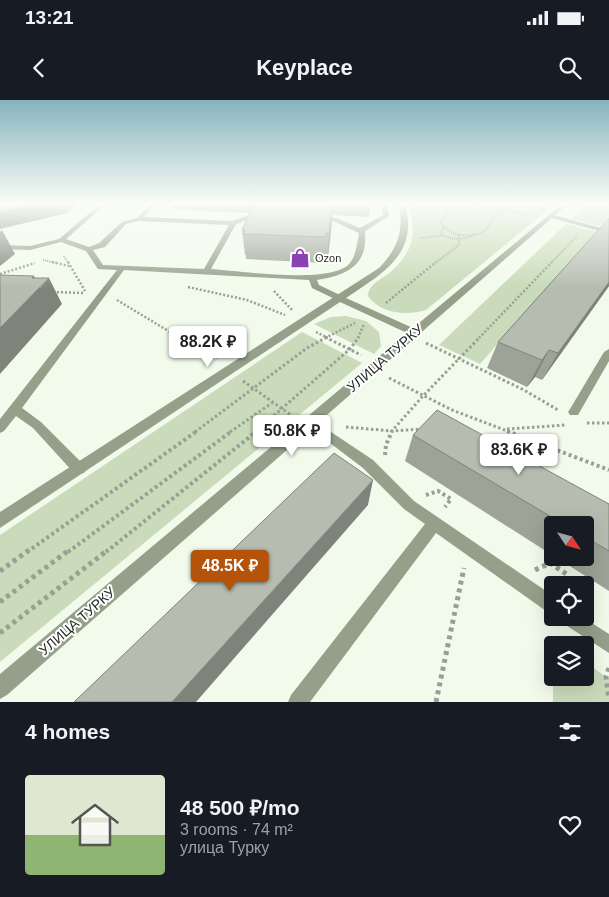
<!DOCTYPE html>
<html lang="en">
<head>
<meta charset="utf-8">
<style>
	body { margin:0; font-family:Arial,sans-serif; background:#242831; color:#f1f3f6; height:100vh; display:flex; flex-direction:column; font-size:19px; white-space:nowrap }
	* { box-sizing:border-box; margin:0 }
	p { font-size:16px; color:#9ea1a6 }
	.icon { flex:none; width:28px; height:28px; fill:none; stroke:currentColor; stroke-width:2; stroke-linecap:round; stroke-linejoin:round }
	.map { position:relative; height:602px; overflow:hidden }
	.side { display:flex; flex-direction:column; background:#171b24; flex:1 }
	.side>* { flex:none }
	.needle { width:32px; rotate:126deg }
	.buttons { position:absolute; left:544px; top:416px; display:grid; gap:10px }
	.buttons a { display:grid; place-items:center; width:50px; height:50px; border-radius:5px; background:#171b24; box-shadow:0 5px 20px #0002; font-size:25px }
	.price { position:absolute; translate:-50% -42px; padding:0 11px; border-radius:5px; background:#fff; color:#222; font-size:16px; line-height:32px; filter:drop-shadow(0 1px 2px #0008) }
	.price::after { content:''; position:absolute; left:50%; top:30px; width:15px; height:11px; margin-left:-8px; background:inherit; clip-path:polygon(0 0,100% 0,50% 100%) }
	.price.selected { background:#b45309; color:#fff }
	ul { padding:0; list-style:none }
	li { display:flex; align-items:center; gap:15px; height:125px; padding:0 25px }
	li+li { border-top:1px solid #363941 }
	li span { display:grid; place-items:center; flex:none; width:140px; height:100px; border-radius:5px; color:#555 }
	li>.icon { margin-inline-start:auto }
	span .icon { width:60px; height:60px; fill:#fffc; stroke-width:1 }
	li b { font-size:21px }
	h2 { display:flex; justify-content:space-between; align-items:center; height:60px; padding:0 25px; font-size:21px }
	.status { display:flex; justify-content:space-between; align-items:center; height:35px; padding:0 25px; background:#171b24; direction:ltr }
	.status svg { height:14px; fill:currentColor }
	header { display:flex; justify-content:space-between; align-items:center; height:65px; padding:0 25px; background:#171b24; font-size:22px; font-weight:600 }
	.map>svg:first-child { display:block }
	.green { fill:#c9dbba }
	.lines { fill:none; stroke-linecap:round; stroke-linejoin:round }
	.path-far4 { stroke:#999f95; stroke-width:2; stroke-dasharray:1 1; stroke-linecap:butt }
	.path-far3 { stroke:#999f95; stroke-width:2.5; stroke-dasharray:2 2; stroke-linecap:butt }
	.path-far2 { stroke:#999f95; stroke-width:3; stroke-dasharray:2.5 2.5; stroke-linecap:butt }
	.path-far1 { stroke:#999f95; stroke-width:4; stroke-dasharray:3 3; stroke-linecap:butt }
	.path { stroke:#999f95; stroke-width:5; stroke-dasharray:4 4; stroke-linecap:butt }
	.lane { fill:#94a08a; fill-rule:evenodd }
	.street { fill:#94a08a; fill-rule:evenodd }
	.wall { fill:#9da397 }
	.shaded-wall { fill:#7f847b }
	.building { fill:#b6bdb0; stroke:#7f847b }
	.labels { text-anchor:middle; stroke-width:4; stroke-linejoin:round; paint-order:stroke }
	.far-poi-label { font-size:11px; fill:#292c27; stroke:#fff; text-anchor:start }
	.street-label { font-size:14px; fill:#292c27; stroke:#fff }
</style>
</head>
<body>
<div class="status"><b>13:21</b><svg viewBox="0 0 49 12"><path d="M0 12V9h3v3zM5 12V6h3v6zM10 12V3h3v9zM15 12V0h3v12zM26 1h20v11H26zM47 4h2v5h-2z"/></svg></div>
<header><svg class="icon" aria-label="back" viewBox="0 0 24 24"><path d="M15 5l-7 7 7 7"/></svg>Keyplace<svg class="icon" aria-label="search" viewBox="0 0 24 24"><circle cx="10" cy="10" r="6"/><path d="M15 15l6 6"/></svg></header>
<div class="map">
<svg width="609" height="602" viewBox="0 0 609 602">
	<rect width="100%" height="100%" fill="#f2faec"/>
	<g class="green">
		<path d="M409,104H555L426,210C407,216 380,214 368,196C369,184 380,180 388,174C414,152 417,134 409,104Z"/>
		<path d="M587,104H609V117L600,126L571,119Z"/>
		<path d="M566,124L596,132L480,264L439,245Z"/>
		<path d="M346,216L366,221L379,232L381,246L374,254L314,224L331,217Z"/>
		<path d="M302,232L362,263L0,562V435Z"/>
		<path d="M585,562L609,579V602H553V578H585Z"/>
	</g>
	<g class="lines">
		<g class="path-far4">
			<path d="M444,104L447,113L440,122C449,136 472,140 485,130C491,126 491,118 497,114C504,109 514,107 522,104"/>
			<path d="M471,104L529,115"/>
			<path d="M597,116L609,104"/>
			<path d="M443,128L441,134C453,141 464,140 476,134"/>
			<path d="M419,138L443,136"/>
			<path d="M64,156L68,163"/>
			<path d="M43,160L57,163"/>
			<path d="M435,163L459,145V134"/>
			<path d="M551,163L577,136"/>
		</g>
		<g class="path-far3">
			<path d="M52,162L69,166"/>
			<path d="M68,162L85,191"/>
			<path d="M0,174L35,163"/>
			<path d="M188,187L247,200L285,215"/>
			<path d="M274,191L292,210"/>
			<path d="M53,192L84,193"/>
			<path d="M117,200L180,238"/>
			<path d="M386,203L436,162"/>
			<path d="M316,232L328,238"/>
			<path d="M325,238L355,223"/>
			<path d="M358,238L364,224"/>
			<path d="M479,238L552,162"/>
		</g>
		<g class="path-far2">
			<path d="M177,237L216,260"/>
			<path d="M325,237L361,255"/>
			<path d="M426,243L524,290L558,310"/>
			<path d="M389,278L452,310L510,332"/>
			<path d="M243,281L291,315"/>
			<path d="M587,323H609"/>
			<path d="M346,327L392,331L422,329"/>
			<path d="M507,329L566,325"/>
			<path d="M195,332L307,248L327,237"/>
			<path d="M230,332L272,303"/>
			<path d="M255,332L350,249L359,237"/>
			<path d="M391,332L423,296L480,237"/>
		</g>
		<g class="path-far1">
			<path d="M507,331L609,370"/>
			<path d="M385,355L386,345L392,331"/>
			<path d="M426,395L438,391L451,399L445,407"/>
			<path d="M27,452L197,331"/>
			<path d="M68,452L232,331"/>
			<path d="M106,452L257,331"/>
		</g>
		<g class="path">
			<path d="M535,470L550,463L568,475L563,485"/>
			<path d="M0,471L29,450"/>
			<path d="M0,502L69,450"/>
			<path d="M0,533L108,450"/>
			<path d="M609,568L606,577L609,599"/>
			<path d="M436,602L464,468"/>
		</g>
		<g class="lane">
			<path d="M100,104H106L66,139L89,147L99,143L122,122L137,118L150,104H156L144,117L232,121L255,113L265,115L264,116L256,117L236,124L211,169C240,171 326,184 348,165C356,158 357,143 359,133L333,121L316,118V116L336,118L360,128L383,115L381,104H387L389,116L365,131C368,166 347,175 317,180L319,185L342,196L343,198L339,201L312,188L309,180L124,170L22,308L41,322L84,365L86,369L84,373L79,374L74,373L33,328L16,316L4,331L0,333V319L117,170L98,169L86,151L61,142L30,150L0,149V145L30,146L59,139ZM139,121L229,125L204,169L103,165L93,150L105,147L126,124Z"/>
			<path d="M550,114L608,130L609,132L606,133L548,117L547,116Z"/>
			<path d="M609,249V261L578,315H570L568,312L570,309L604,252Z"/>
			<path d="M310,318L373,360L414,401L552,495V513L546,511L436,433L310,602H288L291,595L425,424L404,409L363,368L306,325L304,322L306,319Z"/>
			<path d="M561,518H584L609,534V553L564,524Z"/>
		</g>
		<path class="street" d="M399,104H405C419,154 383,173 346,198L413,228L562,104H568L7,595L0,599V574L407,233L340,202L0,428V412L379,168C398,148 404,131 399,104Z"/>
	</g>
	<g class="wall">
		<path d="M170,104H371L369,117L332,115L328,158H325L324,163L246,159V155H245L242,130L250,113L171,109Z"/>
		<path d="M609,118V186L542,280L535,277L527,287L487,268L498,242Z"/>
		<path d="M413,335L609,404V491L557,458H585V425H552V455L405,361Z"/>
	</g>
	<g class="shaded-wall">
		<path d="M0,104H9L0,107Z"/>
		<path d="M38,104H77L67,113L0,129V112Z"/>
		<path d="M249,104H254L250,113Z"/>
		<path d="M333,104L332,123L328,158L329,133Z"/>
		<path d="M2,130L15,154L0,166V132Z"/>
		<path d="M34,176L40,188L49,178L62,204L0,274V228L32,178Z"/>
		<path d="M609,182V186L542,280L558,253Z"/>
		<path d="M549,250L535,277L527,287L542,260Z"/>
		<path d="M373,380L368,405L196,602H172Z"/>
	</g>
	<g class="building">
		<path d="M14,104H38L0,112V105H3Z"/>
		<path d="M254,104H332L329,133H326L325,137L243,134L245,130H242Z"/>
		<path d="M609,118V182L558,253L549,250L542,260L498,242Z"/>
		<path d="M0,175L34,176L32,178H49L0,228Z"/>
		<path d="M437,310L609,404V451L585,437V425H565L413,335Z"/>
		<path d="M334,353L373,380L172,602H74Z"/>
	</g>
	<linearGradient id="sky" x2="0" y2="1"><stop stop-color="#87b2be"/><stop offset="0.55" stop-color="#f9fdf6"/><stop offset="1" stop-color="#f9fdf6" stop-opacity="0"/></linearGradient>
	<rect width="609" height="188" fill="url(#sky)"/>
	<defs>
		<symbol id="shop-bare" viewBox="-9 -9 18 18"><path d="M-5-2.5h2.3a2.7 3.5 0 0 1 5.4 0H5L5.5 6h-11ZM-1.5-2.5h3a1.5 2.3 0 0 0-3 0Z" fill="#8a42b5" stroke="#fff" stroke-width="2.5" paint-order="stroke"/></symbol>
	</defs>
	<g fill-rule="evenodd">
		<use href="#shop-bare" x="286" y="144" width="28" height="28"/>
	</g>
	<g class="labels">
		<g class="far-poi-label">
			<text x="315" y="162">Ozon</text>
		</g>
		<g class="street-label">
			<text transform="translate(385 258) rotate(-41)" y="5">УЛИЦА ТУРКУ</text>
			<text transform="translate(77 521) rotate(-41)" y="5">УЛИЦА ТУРКУ</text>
		</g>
	</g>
</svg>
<div class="buttons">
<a><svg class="needle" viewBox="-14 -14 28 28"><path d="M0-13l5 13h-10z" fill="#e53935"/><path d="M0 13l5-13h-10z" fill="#9ea1a6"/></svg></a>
<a><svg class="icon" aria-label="locate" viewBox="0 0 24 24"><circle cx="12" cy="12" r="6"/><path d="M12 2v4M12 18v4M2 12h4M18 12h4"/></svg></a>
<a><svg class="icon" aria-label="layers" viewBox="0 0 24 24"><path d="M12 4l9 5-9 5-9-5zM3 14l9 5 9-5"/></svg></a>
</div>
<b class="price" style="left:208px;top:268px">88.2K ₽</b>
<b class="price" style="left:292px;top:357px">50.8K ₽</b>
<b class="price" style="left:519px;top:376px">83.6K ₽</b>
<b class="price selected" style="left:230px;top:492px">48.5K ₽</b>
</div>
<section class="side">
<h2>4 homes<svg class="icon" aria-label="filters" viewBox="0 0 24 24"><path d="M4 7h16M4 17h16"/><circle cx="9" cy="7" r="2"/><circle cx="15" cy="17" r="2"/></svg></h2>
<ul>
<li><span style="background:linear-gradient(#dfe7d0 60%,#8fb573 0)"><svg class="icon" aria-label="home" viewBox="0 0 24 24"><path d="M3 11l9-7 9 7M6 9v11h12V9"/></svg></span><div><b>48 500 ₽/mo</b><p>3 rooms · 74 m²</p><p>улица Турку</p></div><svg class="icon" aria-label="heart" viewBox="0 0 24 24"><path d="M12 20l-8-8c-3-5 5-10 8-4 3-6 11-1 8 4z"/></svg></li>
</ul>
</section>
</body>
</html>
